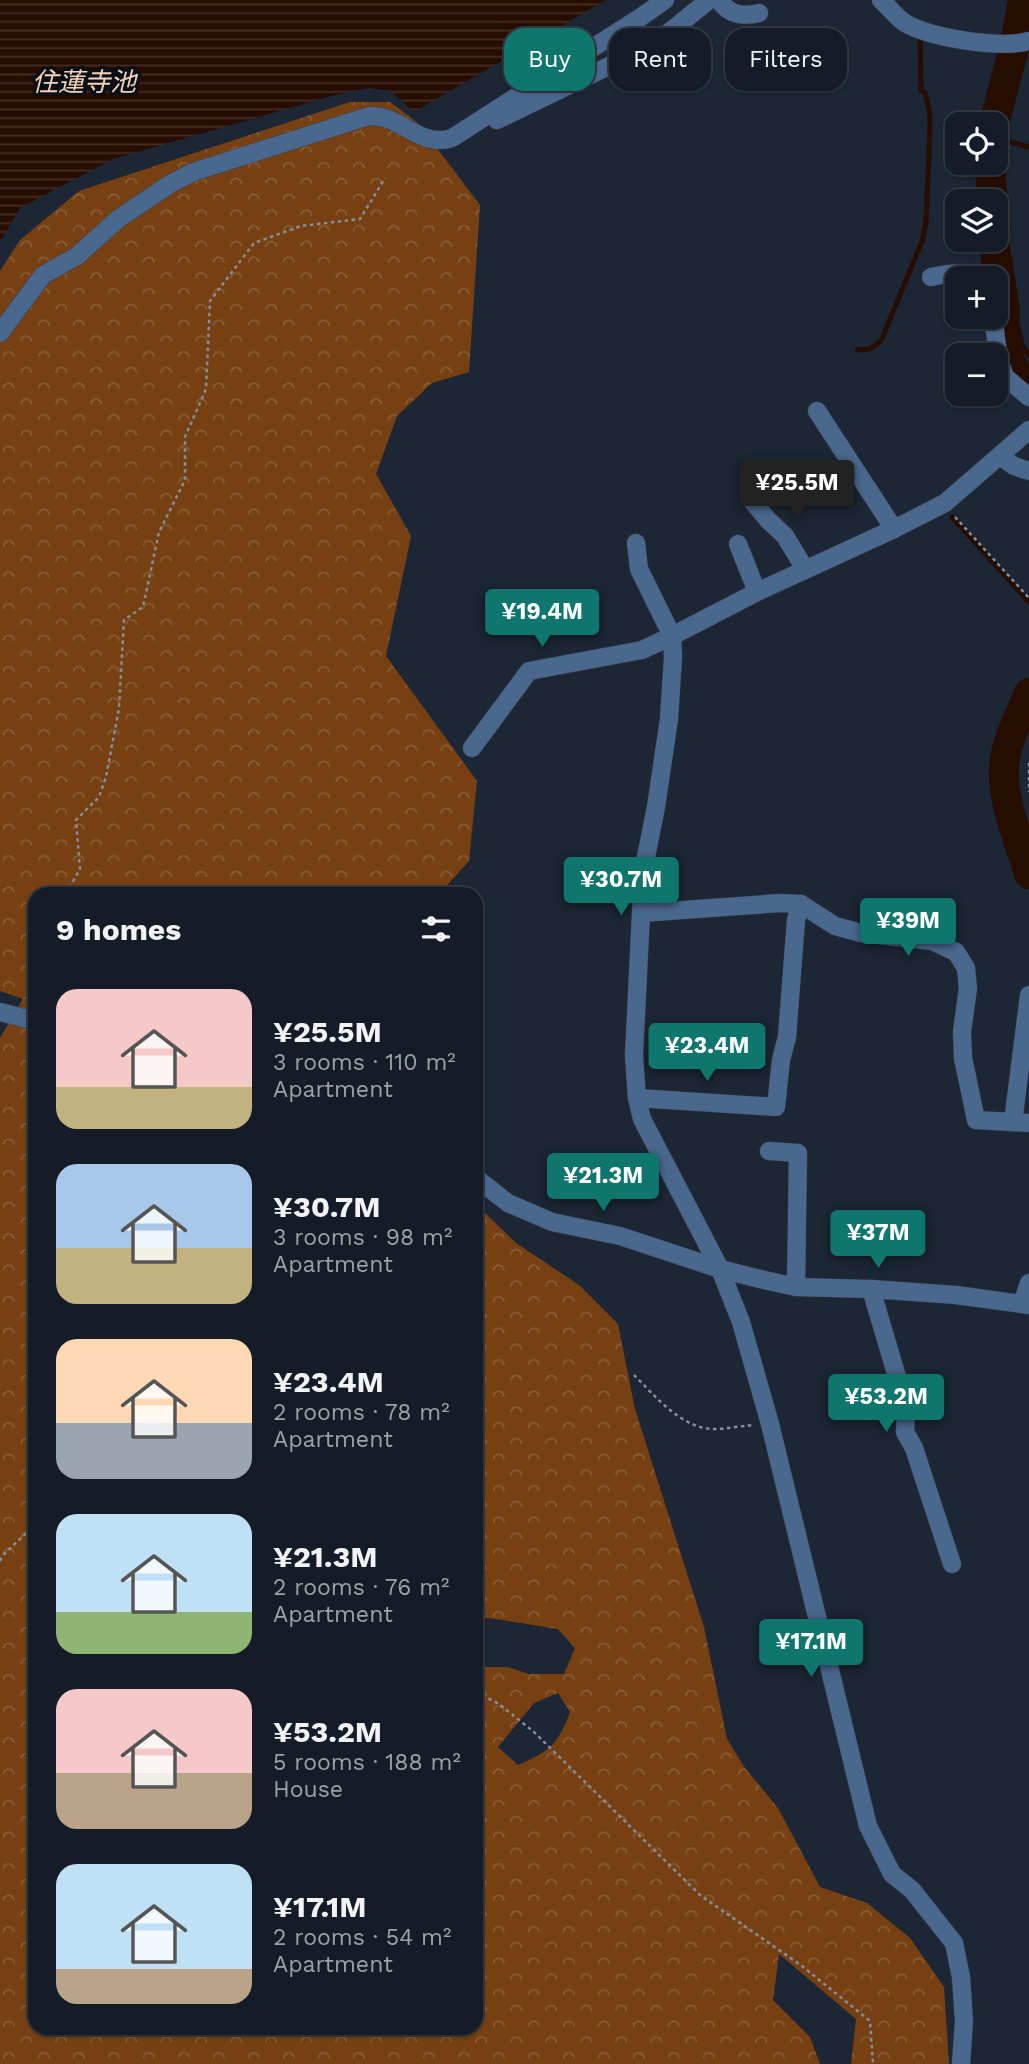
<!DOCTYPE html>
<html lang="en">
<head>
<meta charset="utf-8">
<style>
	body { margin:0; font-family:"Work Sans","Noto Sans JP",sans-serif; background:#1e252f; color:#f1f3f6; height:100vh; display:flex; flex-direction:column; font-size:26px; white-space:nowrap }
	* { box-sizing:border-box; margin:0 }
	p { font-size:23px; color:#9da1a7 }
	.icon { flex:none; width:38px; height:38px; fill:none; stroke:currentColor; stroke-width:2; stroke-linecap:round; stroke-linejoin:round }
	.map { position:relative; flex:1; overflow:hidden }
	.sheet { position:absolute; left:28px; top:887px; width:455px; height:1148px; display:flex; flex-direction:column; background:#151c27; border-radius:21px; box-shadow:0 2px 5px #0004,0 0 0 2px #343a44 }
	.sheet>* { flex:none }
	.guide { position:absolute; left:504px; top:28px; width:420px; height:63px; display:flex; gap:14px }
	.tools { position:absolute; left:945px; top:112px; display:grid; gap:14px }
	.tools a { display:grid; place-items:center; width:63px; height:63px; border-radius:14px; background:#151c27; box-shadow:0 2px 5px #0004,0 0 0 2px #343a44; font-size:35px }
	.price { position:absolute; translate:-50% -60px; padding:0 16px; border-radius:7px; background:#0f766e; color:#fff; font-size:23px; line-height:46px; filter:drop-shadow(0 2px 4px #0008) }
	.price::after { content:''; position:absolute; left:50%; top:42px; width:21px; height:16px; margin-left:-10px; background:inherit; clip-path:polygon(0 0,100% 0,50% 100%) }
	.price.on { background:#222; color:#fff }
	ul { padding:0; list-style:none }
	li { display:flex; align-items:center; gap:21px; height:175px; padding:0 28px }
	li span { display:grid; place-items:center; flex:none; width:196px; height:140px; border-radius:21px; color:#555 }
	li>.icon { margin-inline-start:auto }
	span .icon { width:84px; height:84px; fill:#fffc; stroke-width:1 }
	li b { font-size:30px }
	h2 { display:flex; justify-content:space-between; align-items:center; height:84px; padding:0 28px; font-size:30px }
	.chip { padding:0 24px; border-radius:21px; background:#151c27; box-shadow:0 2px 5px #0004,0 0 0 2px #343a44; font-size:24px; line-height:63px }
	.chip.on { background:#0f766e; color:#fff }
	.map>svg:first-child { display:block }
	.forest { fill:url(#forest-crowns); fill-rule:evenodd }
	.water { fill:url(#water-rules) }
	.lines { fill:none; stroke-linecap:round; stroke-linejoin:round }
	.stream { stroke:#270c00; stroke-width:5 }
	.river { stroke:#270c00; stroke-width:30 }
	.minor-casing { stroke:#38414f; stroke-width:19 }
	.path { stroke:#868f9b; stroke-width:2.5; stroke-dasharray:3.5 3.5; stroke-linecap:butt }
	.minor { stroke:#4a688d; stroke-width:18 }
	.labels { text-anchor:middle; stroke-width:7; stroke-linejoin:round; paint-order:stroke }
	.water-label { font-size:26px; font-style:italic; fill:#f3d1ba; stroke:#0a0f15 }
</style>
</head>
<body>
<div class="map">
<svg width="1029" height="2064" viewBox="0 0 1029 2064">
	<defs>
		<pattern id="forest-crowns" width="20" height="18" patternUnits="userSpaceOnUse" patternTransform="scale(1.75)"><rect width="20" height="18" fill="#764012"/><path d="M2 6a3 3 0 1 1 6 0M12 15a3 3 0 1 1 6 0" fill="none" stroke="#895c35"/></pattern>
		<pattern id="water-rules" width="6" height="5" patternUnits="userSpaceOnUse" patternTransform="scale(1.75)"><rect width="6" height="5" fill="#270c00"/><path d="M0 2.5h6" fill="none" stroke="#462f26"/></pattern>
	</defs>
	<rect width="100%" height="100%" fill="#1c2634"/>
	<path class="forest" d="M350,102H390L418,123L480,205L469,372L432,383L397,416L376,474L411,536L386,656L477,781L469,861L439,894H35V2028H476V1667H507L529,1674H564L575,1648L558,1629L489,1618L476,1619V1199L481,1209L516,1243L579,1285L618,1324L635,1409L704,1627L727,1739L745,1768L778,1808L820,1887L867,1903L910,1938L944,1987L949,2064H851L856,2019L779,1954L773,2000L810,2037L820,2064H0V1038L23,999L0,991V271L20,240L79,191ZM558,1693L570,1712C558,1745 550,1751 518,1765L498,1747L534,1703Z"/>
	<path class="water" d="M0,0H606L414,112L391,91L368,88L335,95L113,159L20,208L0,242Z"/>
	<g class="lines">
		<g class="stream">
			<path d="M1029,147L1000,139L1008,230L1007,244L1017,306V323L1022,344L1029,356"/>
			<path d="M857,350L870,349L881,341L923,239L926,221L930,131V114L925,93L921,91L920,33"/>
			<path d="M952,517L1029,602"/>
		</g>
		<g class="river">
			<path d="M994,124L1016,40L1023,0"/>
			<path d="M990,163L992,201"/>
			<path d="M994,240L1005,350L1015,370L1029,385"/>
			<path d="M1029,693C1020,716 1006,741 1004,766C1002,802 1019,840 1029,874"/>
		</g>
		<defs>
			<g id="minor">
				<path d="M719,0C729,15 742,17 759,13"/>
				<path d="M881,0C889,7 896,17 905,23C931,38 1000,49 1029,41"/>
				<path d="M497,120L615,63L667,34L709,0"/>
				<path d="M931,277C949,273 965,271 983,278"/>
				<path d="M993,317L999,360L1005,377L1029,397"/>
				<path d="M0,333L43,275L77,256L118,219L170,184L193,172L369,116C400,114 420,149 452,138L641,17L665,0"/>
				<path d="M817,411L894,529"/>
				<path d="M1000,456L1014,466L1029,471"/>
				<path d="M750,498L768,520L785,536L805,569"/>
				<path d="M636,543L639,569L672,636L673,657L669,719L656,807L643,872L634,1056L637,1098L642,1119L720,1269L741,1322L770,1424L868,1826L892,1874L912,1890L954,1943L961,1977L964,2021L961,2064"/>
				<path d="M738,544L757,592"/>
				<path d="M472,748L529,671L642,650L672,636L757,592L894,529L945,503L1029,430"/>
				<path d="M641,913L780,903L801,904L835,926L861,933L932,941L956,952L966,968L968,988L962,1032L963,1058L976,1120L1029,1123"/>
				<path d="M0,1012L35,1021"/>
				<path d="M637,1098L776,1107L781,1060L787,1037L796,920L801,904"/>
				<path d="M1013,1122L1029,995"/>
				<path d="M769,1151L798,1153L796,1287"/>
				<path d="M476,1178L508,1203L552,1222L620,1236L720,1269L760,1279L796,1287L871,1289L956,1295L1029,1305"/>
				<path d="M871,1289L906,1407L905,1432L914,1448L952,1564"/>
				<path d="M1022,1304L1029,1283"/>
			</g>
		</defs>
		<use href="#minor" class="minor-casing"/>
		<g class="path">
			<path d="M955,517L1029,598"/>
			<path d="M1029,763V792"/>
			<path d="M66,894L80,869L76,820L99,797L106,777L119,708L124,620L143,607L159,532L185,480V437L206,389L210,301L254,243L301,226L360,219L385,178"/>
			<path d="M35,1068L31,1072L35,1141"/>
			<path d="M634,1375C655,1396 682,1429 714,1429C727,1429 740,1426 753,1425"/>
			<path d="M0,1561L4,1554L35,1525"/>
			<path d="M476,1692L499,1704L534,1732L700,1895L802,1966L870,2021L873,2064"/>
		</g>
		<use href="#minor" class="minor"/>
	</g>
	<g class="labels">
		<g class="water-label">
			<text x="84" y="91">住蓮寺池</text>
		</g>
	</g>
</svg>
<div class="tools">
<a><svg class="icon" aria-label="locate" viewBox="0 0 24 24"><circle cx="12" cy="12" r="6"/><path d="M12 2v4M12 18v4M2 12h4M18 12h4"/></svg></a>
<a><svg class="icon" aria-label="layers" viewBox="0 0 24 24"><path d="M12 4l9 5-9 5-9-5zM3 14l9 5 9-5"/></svg></a>
<a>+</a>
<a>−</a>
</div>
<b class="price on" style="left:797px;top:520px">¥25.5M</b>
<b class="price" style="left:542px;top:649px">¥19.4M</b>
<b class="price" style="left:621px;top:917px">¥30.7M</b>
<b class="price" style="left:908px;top:958px">¥39M</b>
<b class="price" style="left:707px;top:1083px">¥23.4M</b>
<b class="price" style="left:603px;top:1213px">¥21.3M</b>
<b class="price" style="left:878px;top:1270px">¥37M</b>
<b class="price" style="left:886px;top:1434px">¥53.2M</b>
<b class="price" style="left:811px;top:1679px">¥17.1M</b>
<div class="guide">
<a class="chip on">Buy</a>
<a class="chip">Rent</a>
<a class="chip">Filters</a>
</div>
<section class="sheet">
<h2>9 homes<svg class="icon" aria-label="filters" viewBox="0 0 24 24"><path d="M4 7h16M4 17h16"/><circle cx="9" cy="7" r="2"/><circle cx="15" cy="17" r="2"/></svg></h2>
<ul>
<li><span style="background:linear-gradient(#f6c9c9 70%,#c2b280 0)"><svg class="icon" aria-label="home" viewBox="0 0 24 24"><path d="M3 11l9-7 9 7M6 9v11h12V9"/></svg></span><div><b>¥25.5M</b><p>3 rooms · 110 m²</p><p>Apartment</p></div></li>
<li><span style="background:linear-gradient(#a9c7e8 60%,#c2b280 0)"><svg class="icon" aria-label="home" viewBox="0 0 24 24"><path d="M3 11l9-7 9 7M6 9v11h12V9"/></svg></span><div><b>¥30.7M</b><p>3 rooms · 98 m²</p><p>Apartment</p></div></li>
<li><span style="background:linear-gradient(#ffd9b3 60%,#9aa5b1 0)"><svg class="icon" aria-label="home" viewBox="0 0 24 24"><path d="M3 11l9-7 9 7M6 9v11h12V9"/></svg></span><div><b>¥23.4M</b><p>2 rooms · 78 m²</p><p>Apartment</p></div></li>
<li><span style="background:linear-gradient(#bfe0f5 70%,#8fb573 0)"><svg class="icon" aria-label="home" viewBox="0 0 24 24"><path d="M3 11l9-7 9 7M6 9v11h12V9"/></svg></span><div><b>¥21.3M</b><p>2 rooms · 76 m²</p><p>Apartment</p></div></li>
<li><span style="background:linear-gradient(#f6c9c9 60%,#b9a48a 0)"><svg class="icon" aria-label="home" viewBox="0 0 24 24"><path d="M3 11l9-7 9 7M6 9v11h12V9"/></svg></span><div><b>¥53.2M</b><p>5 rooms · 188 m²</p><p>House</p></div></li>
<li><span style="background:linear-gradient(#bfe0f5 75%,#b9a48a 0)"><svg class="icon" aria-label="home" viewBox="0 0 24 24"><path d="M3 11l9-7 9 7M6 9v11h12V9"/></svg></span><div><b>¥17.1M</b><p>2 rooms · 54 m²</p><p>Apartment</p></div></li>
</ul>
</section>
</div>
</body>
</html>
